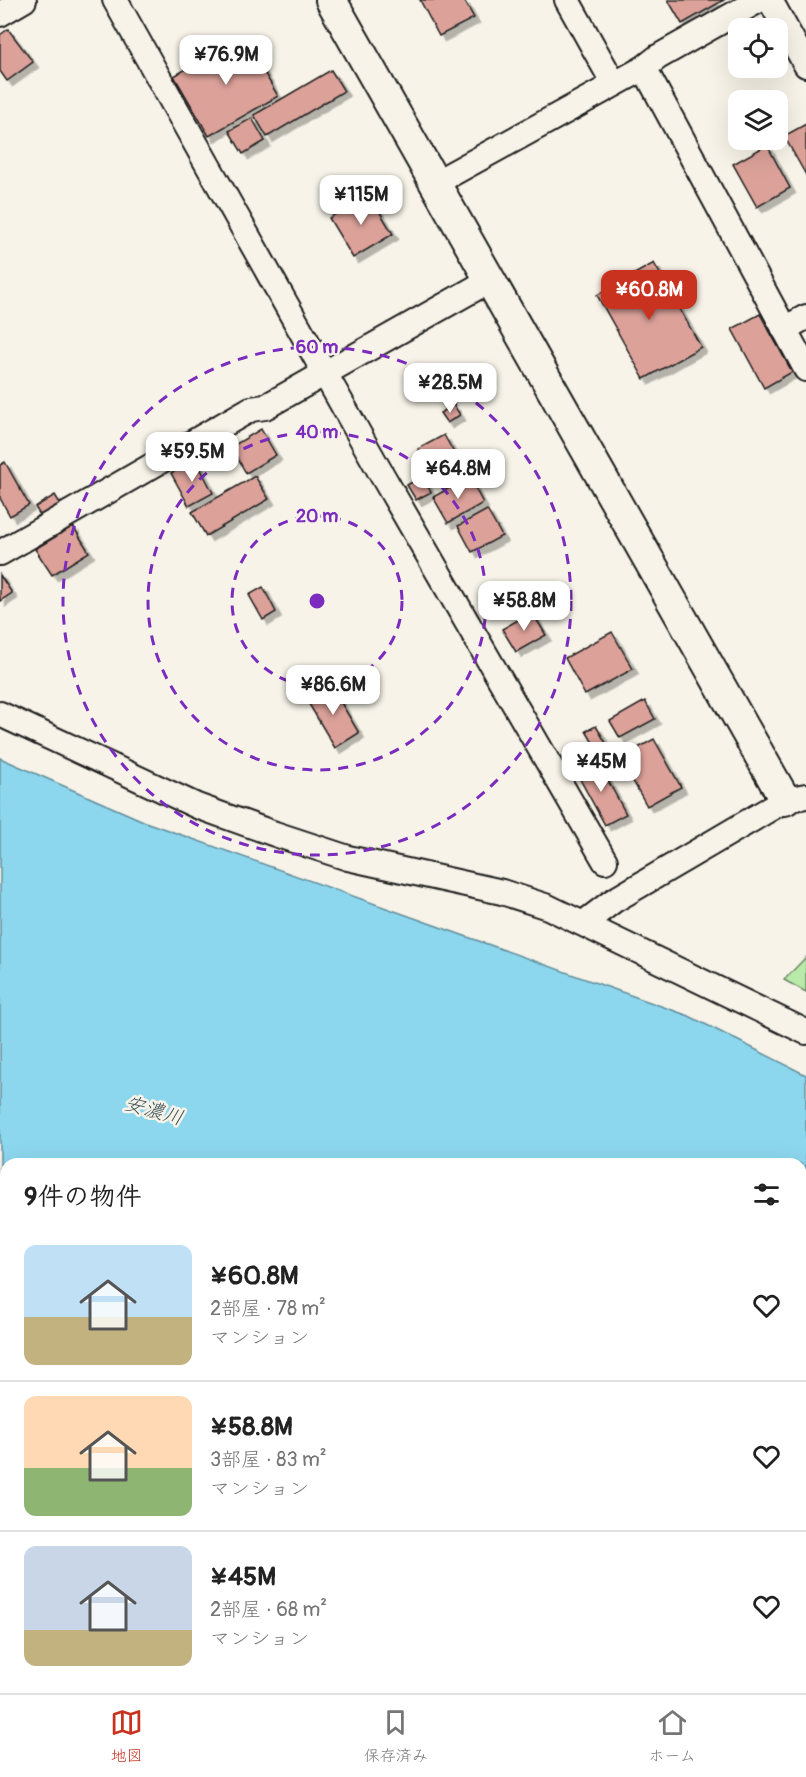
<!DOCTYPE html>
<html lang="ja">
<head>
<meta charset="utf-8">
<style>
	body { margin:0; font-family:Pangolin,"Klee One",sans-serif; background:#f6f6f6; color:#222; height:100vh; display:flex; flex-direction:column; font-size:22px; white-space:nowrap }
	* { box-sizing:border-box; margin:0 }
	p { font-size:20px; color:#767676 }
	.icon { flex:none; width:33px; height:33px; fill:none; stroke:currentColor; stroke-width:2; stroke-linecap:round; stroke-linejoin:round }
	.map { position:relative; flex:1; overflow:hidden }
	.drawer { position:absolute; left:0px; top:1158px; width:807px; height:536px; display:flex; flex-direction:column; background:#fff; border-radius:18px 18px 0 0; box-shadow:0 6px 24px #0002 }
	.drawer>* { flex:none }
	.buttons { position:absolute; left:728px; top:18px; display:grid; gap:12px }
	.buttons a { display:grid; place-items:center; width:60px; height:60px; border-radius:12px; background:#fff; box-shadow:0 6px 24px #0002; font-size:30px }
	.price { position:absolute; translate:-50% -51px; padding:0 14px; border-radius:12px; background:#fff; color:#222; font-size:20px; line-height:39px; filter:drop-shadow(0 2px 3px #0008) }
	.price::after { content:''; position:absolute; left:50%; top:36px; width:18px; height:14px; margin-left:-9px; background:inherit; clip-path:polygon(0 0,100% 0,50% 100%) }
	.price.on { background:#c8321e; color:#fff }
	ul { padding:0; list-style:none }
	li { display:flex; align-items:center; gap:18px; height:150px; padding:0 24px }
	li+li { border-top:2px solid #e0e0e0 }
	li span { display:grid; place-items:center; flex:none; width:168px; height:120px; border-radius:12px; color:#555 }
	li>.icon { margin-inline-start:auto }
	span .icon { width:72px; height:72px; fill:#fffc; stroke-width:1 }
	li b { font-size:26px }
	h2 { display:flex; justify-content:space-between; align-items:center; height:72px; padding:0 24px; font-size:26px }
	.dock { display:flex; justify-content:space-around; align-items:center; height:84px; border-top:2px solid #e0e0e0; background:#fff; font-size:16px; color:#767676 }
	.dock a { display:grid; justify-items:center; gap:3px }
	.dock .on { color:#c8321e }
	.map>svg:first-child { display:block }
	.green { fill:#b9eaaa; stroke:#6a8363; stroke-width:1.5 }
	.water { fill:#8dd7ee; stroke:#608c9a; stroke-width:1.5 }
	.building { fill:#dca29a; stroke:#1c1c1c; stroke-width:1.5; filter:url(#shadow) }
	.lines { fill:none; stroke-linecap:round; stroke-linejoin:round }
	.minor-casing { stroke:#1c1c1c; stroke-width:28 }
	.tertiary-casing { stroke:#1c1c1c; stroke-width:34 }
	.minor { stroke:#f7f3e8; stroke-width:24 }
	.tertiary { stroke:#f7f3e8; stroke-width:30 }
	.ring { fill:none; stroke:#7b2cbf; stroke-width:3; stroke-dasharray:10 8 }
	.labels { text-anchor:middle; stroke-width:5; stroke-linejoin:round; paint-order:stroke }
	.water-label { font-size:20px; font-style:italic; fill:#3e545b; stroke:#f7f3e8 }
	.centre { fill:#7b2cbf; stroke:#f7f3e8; stroke-width:3 }
	.ring-label { font-size:18px; text-anchor:middle; font-weight:bold; fill:#7b2cbf; stroke:#f7f3e8; stroke-width:5; stroke-linejoin:round; paint-order:stroke }
</style>
</head>
<body>
<div class="map">
<svg width="806" height="1693" viewBox="0 0 806 1693">
	<defs>
		<filter id="shadow"><feDropShadow dx="5.5" dy="5.5" stdDeviation="0" flood-color="#0004"/></filter>
	</defs>
	<rect width="100%" height="100%" fill="#f7f3e8"/>
	<filter id="ink" filterUnits="userSpaceOnUse"><feTurbulence type="fractalNoise" baseFrequency=".0167" numOctaves="2"/><feDisplacementMap in="SourceGraphic" scale="12" xChannelSelector="R" yChannelSelector="G"/><feConvolveMatrix kernelMatrix="1 2 1 2 8 2 1 2 1" color-interpolation-filters="sRGB"/></filter>
	<g filter="url(#ink)">
		<g class="green">
			<path d="M806,957V992L784,980Z"/>
			<path d="M427,1688H648L658,1693H428Z"/>
		</g>
		<path class="water" d="M0,758L148,823L689,1016L806,1075V1675L801,1672V1164H6V1324L0,1322Z"/>
		<g class="building">
			<path d="M420,0H464L474,18L439,36Z"/>
			<path d="M668,0H724L682,24Z"/>
			<path d="M8,29L33,62L7,81L0,71V35Z"/>
			<path d="M243,36L278,96L209,136L174,76Z"/>
			<path d="M331,70L344,91L267,137L254,115Z"/>
			<path d="M252,118L265,141L243,154L229,131Z"/>
			<path d="M806,124V175L784,136Z"/>
			<path d="M767,145L790,188L757,207L733,164Z"/>
			<path d="M369,194L393,234L353,258L329,218Z"/>
			<path d="M654,263L701,347L644,379L597,295Z"/>
			<path d="M760,314L792,372L764,388L732,329Z"/>
			<path d="M454,405L460,415L447,423L440,413Z"/>
			<path d="M261,429L276,455L246,473L231,447Z"/>
			<path d="M444,435L465,472L439,486L418,449Z"/>
			<path d="M196,460L213,493L189,506L171,473Z"/>
			<path d="M5,462L29,505L10,516L0,498V465Z"/>
			<path d="M255,476L269,499L206,536L192,512Z"/>
			<path d="M422,476L431,492L416,500L407,485Z"/>
			<path d="M469,477L483,503L448,523L433,497Z"/>
			<path d="M55,495L61,505L41,517L35,507Z"/>
			<path d="M487,510L502,536L472,552L458,526Z"/>
			<path d="M73,526L89,552L52,575L35,549Z"/>
			<path d="M0,575L12,593L0,601Z"/>
			<path d="M263,587L276,612L263,620L249,595Z"/>
			<path d="M532,612L546,635L516,652L502,629Z"/>
			<path d="M612,632L633,669L585,695L565,658Z"/>
			<path d="M330,684L359,733L335,748L306,699Z"/>
			<path d="M645,701L655,719L620,738L610,721Z"/>
			<path d="M596,726L606,743L596,748L586,731Z"/>
			<path d="M654,739L681,787L647,806L620,758Z"/>
			<path d="M597,760L626,814L605,825L576,772Z"/>
		</g>
		<g class="lines">
			<defs>
				<g id="minor">
					<path d="M115,0L382,475L605,861"/>
					<path d="M567,0L614,84"/>
					<path d="M770,0L806,65"/>
					<path d="M0,14L24,0"/>
					<path d="M644,68L806,369"/>
					<path d="M435,183L644,68L658,57L759,0"/>
					<path d="M784,329L806,317"/>
					<path d="M0,553L251,409L265,407L490,280"/>
					<path d="M0,714L197,806L275,834L348,858L502,892L548,907L806,1032"/>
					<path d="M584,923L613,901L785,800L806,796"/>
					<path d="M0,1369L6,1371"/>
					<path d="M747,1688L756,1693"/>
				</g>
				<path id="tertiary" d="M331,0L785,800"/>
			</defs>
			<use href="#minor" class="minor-casing"/>
			<use href="#tertiary" class="tertiary-casing"/>
			<use href="#minor" class="minor"/>
			<use href="#tertiary" class="tertiary"/>
		</g>
	</g>
	<g class="ring">
		<circle cx="317" cy="601" r="85"/>
		<circle cx="317" cy="601" r="169"/>
		<circle cx="317" cy="601" r="254"/>
	</g>
	<g class="labels">
		<g class="water-label">
			<text transform="translate(154 1110) rotate(16)" y="7">安濃川</text>
		</g>
	</g>
	<circle cx="317" cy="601" r="9" class="centre"/>
	<g class="ring-label">
		<text x="317" y="353">60 m</text>
		<text x="317" y="438">40 m</text>
		<text x="317" y="522">20 m</text>
	</g>
</svg>
<div class="buttons">
<a><svg class="icon" aria-label="locate" viewBox="0 0 24 24"><circle cx="12" cy="12" r="6"/><path d="M12 2v4M12 18v4M2 12h4M18 12h4"/></svg></a>
<a><svg class="icon" aria-label="layers" viewBox="0 0 24 24"><path d="M12 4l9 5-9 5-9-5zM3 14l9 5 9-5"/></svg></a>
</div>
<b class="price" style="left:226px;top:86px">¥76.9M</b>
<b class="price" style="left:361px;top:226px">¥115M</b>
<b class="price on" style="left:649px;top:321px">¥60.8M</b>
<b class="price" style="left:450px;top:414px">¥28.5M</b>
<b class="price" style="left:192px;top:483px">¥59.5M</b>
<b class="price" style="left:458px;top:500px">¥64.8M</b>
<b class="price" style="left:524px;top:632px">¥58.8M</b>
<b class="price" style="left:333px;top:716px">¥86.6M</b>
<b class="price" style="left:601px;top:793px">¥45M</b>
<section class="drawer">
<h2>9件の物件<svg class="icon" aria-label="filters" viewBox="0 0 24 24"><path d="M4 7h16M4 17h16"/><circle cx="9" cy="7" r="2"/><circle cx="15" cy="17" r="2"/></svg></h2>
<ul>
<li><span style="background:linear-gradient(#bfe0f5 60%,#c2b280 0)"><svg class="icon" aria-label="home" viewBox="0 0 24 24"><path d="M3 11l9-7 9 7M6 9v11h12V9"/></svg></span><div><b>¥60.8M</b><p>2部屋 · 78 m²</p><p>マンション</p></div><svg class="icon" aria-label="heart" viewBox="0 0 24 24"><path d="M12 20l-8-8c-3-5 5-10 8-4 3-6 11-1 8 4z"/></svg></li>
<li><span style="background:linear-gradient(#ffd9b3 60%,#8fb573 0)"><svg class="icon" aria-label="home" viewBox="0 0 24 24"><path d="M3 11l9-7 9 7M6 9v11h12V9"/></svg></span><div><b>¥58.8M</b><p>3部屋 · 83 m²</p><p>マンション</p></div><svg class="icon" aria-label="heart" viewBox="0 0 24 24"><path d="M12 20l-8-8c-3-5 5-10 8-4 3-6 11-1 8 4z"/></svg></li>
<li><span style="background:linear-gradient(#c9d6e8 70%,#c2b280 0)"><svg class="icon" aria-label="home" viewBox="0 0 24 24"><path d="M3 11l9-7 9 7M6 9v11h12V9"/></svg></span><div><b>¥45M</b><p>2部屋 · 68 m²</p><p>マンション</p></div><svg class="icon" aria-label="heart" viewBox="0 0 24 24"><path d="M12 20l-8-8c-3-5 5-10 8-4 3-6 11-1 8 4z"/></svg></li>
</ul>
</section>
</div>
<nav class="dock">
<a class="on"><svg class="icon" aria-label="map" viewBox="0 0 24 24"><path d="M3 6l6-2 6 2 6-2v14l-6 2-6-2-6 2zM9 4v14M15 6v14"/></svg>地図</a>
<a><svg class="icon" aria-label="saved" viewBox="0 0 24 24"><path d="M7 4h10v16l-5-4-5 4z"/></svg>保存済み</a>
<a><svg class="icon" aria-label="home" viewBox="0 0 24 24"><path d="M3 11l9-7 9 7M6 9v11h12V9"/></svg>ホーム</a>
</nav>
</body>
</html>
